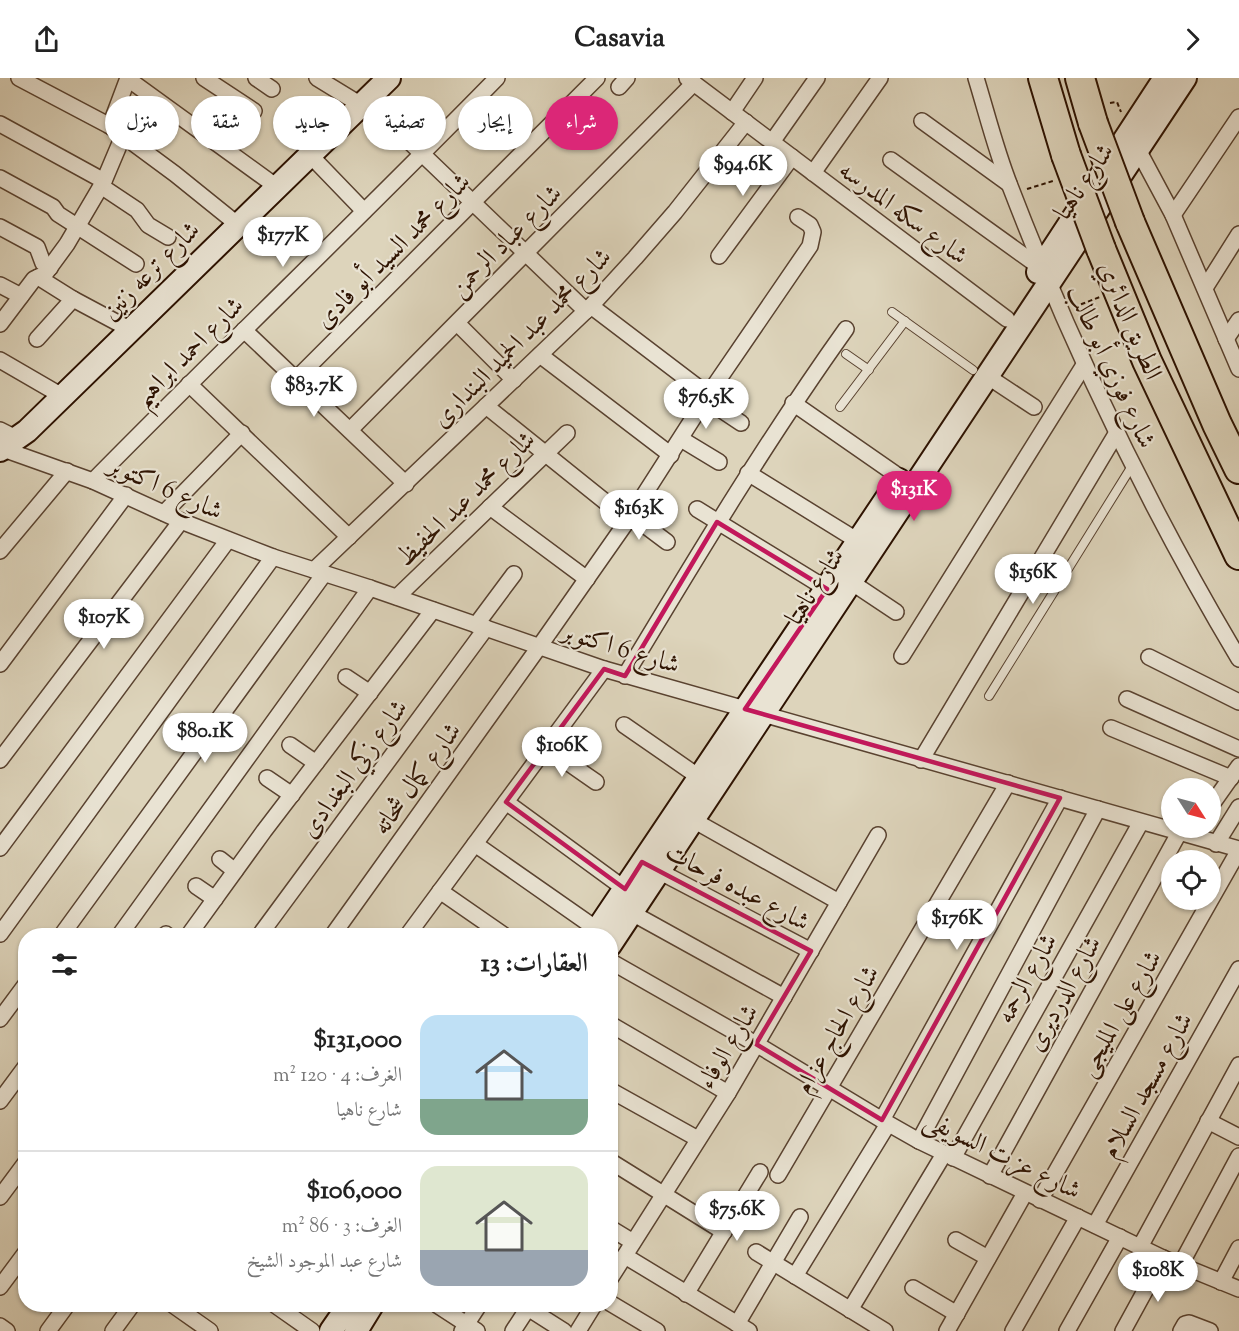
<!DOCTYPE html>
<html lang="ar">
<head>
<meta charset="utf-8">
<style>
	body { margin:0; font-family:"Sorts Mill Goudy",Amiri,serif; background:#f6f6f6; color:#222; direction:rtl; height:100vh; display:flex; flex-direction:column; font-size:22px; white-space:nowrap }
	* { box-sizing:border-box; margin:0 }
	p { font-size:20px; color:#767676 }
	.icon { flex:none; width:33px; height:33px; fill:none; stroke:currentColor; stroke-width:2; stroke-linecap:round; stroke-linejoin:round }
	.map { position:relative; flex:1; overflow:hidden; direction:ltr }
	.details { position:absolute; left:18px; top:850px; width:600px; height:384px; display:flex; flex-direction:column; background:#fff; border-radius:24px; box-shadow:0 2px 4px #0004; direction:rtl }
	.details>* { flex:none }
	.top-card { position:absolute; left:18px; top:18px; width:600px; height:54px; direction:rtl; display:flex; gap:12px }
	.needle { width:39px; rotate:126deg }
	.tools { position:absolute; left:1161px; top:700px; display:grid; gap:12px }
	.tools a { display:grid; place-items:center; width:60px; height:60px; border-radius:50%; background:#fff; box-shadow:0 2px 4px #0004; font-size:30px }
	.price { position:absolute; translate:-50% -51px; padding:0 14px; border-radius:21px; background:#fff; color:#222; font-size:20px; line-height:39px; filter:drop-shadow(0 2px 3px #0008) }
	.price::after { content:''; position:absolute; left:50%; top:36px; width:18px; height:14px; margin-left:-9px; background:inherit; clip-path:polygon(0 0,100% 0,50% 100%) }
	.price.selected { background:#db2777; color:#fff }
	ul { padding:0; list-style:none }
	li { display:flex; align-items:center; gap:18px; height:150px; padding:0 30px }
	li+li { border-top:2px solid #e0e0e0 }
	li span { display:grid; place-items:center; flex:none; width:168px; height:120px; border-radius:18px; color:#555 }
	li>.icon { margin-inline-start:auto }
	span .icon { width:72px; height:72px; fill:#fffc; stroke-width:1 }
	li b { font-size:26px }
	h2 { display:flex; justify-content:space-between; align-items:center; height:72px; padding:0 30px; font-size:26px }
	.pill { padding:0 21px; border-radius:27px; background:#fff; box-shadow:0 2px 4px #0004; font-size:21px; line-height:54px }
	.pill.selected { background:#db2777; color:#fff }
	header { display:flex; justify-content:space-between; align-items:center; height:78px; padding:0 30px; background:#fff; font-size:27px; font-weight:700 }
	.map>svg:first-child { display:block }
	.lines { fill:none; stroke-linecap:round; stroke-linejoin:round }
	.lane-casing { stroke:#594230; stroke-width:10 }
	.street-casing { stroke:#594230; stroke-width:18 }
	.secondary-casing { stroke:#2d1201; stroke-width:26 }
	.highway-casing { stroke:#2d1201; stroke-width:32 }
	.path { stroke:#2d1201; stroke-width:2; stroke-dasharray:4.5 3; stroke-linecap:butt }
	.lane { stroke:#e9e3d3; stroke-width:8 }
	.street { stroke:#e9e3d3; stroke-width:15 }
	.secondary { stroke:#e9e3d3; stroke-width:22 }
	.highway { stroke:#ddd4bb; stroke-width:28 }
	.highway-bridge-casing { stroke:#2d1201; stroke-width:32; stroke-linecap:butt }
	.highway-bridge { stroke:#ddd4bb; stroke-width:28 }
	.marked { fill:none; stroke:#c2185b; stroke-width:4.5; stroke-linejoin:round }
	.labels { text-anchor:middle; stroke-width:4.5; stroke-linejoin:round; paint-order:stroke }
	.street-label { font-size:26px; fill:#2d1201; stroke:#e9e3d3 }
</style>
</head>
<body>
<header><svg class="icon" aria-label="forward" viewBox="0 0 24 24"><path d="M9 5l7 7-7 7"/></svg>Casavia<svg class="icon" aria-label="share" viewBox="0 0 24 24"><path d="M12 15V3M7 8l5-5 5 5M5 13v7h14v-7"/></svg></header>
<div class="map">
<svg width="1239" height="1253" viewBox="0 0 1239 1253">
	<rect width="100%" height="100%" fill="#ddd4bb"/>
	<filter id="stains"><feTurbulence type="fractalNoise" baseFrequency=".00333" numOctaves="4"/><feColorMatrix values="0 0 0 0 .2 0 0 0 0 .09 0 0 0 0 .02 0 0 0 .5 -.17"/></filter>
	<radialGradient id="worn" r=".72"><stop offset=".6" stop-color="#630" stop-opacity="0"/><stop offset="1" stop-color="#630" stop-opacity=".3"/></radialGradient>
	<g class="lines">
		<defs>
			<g id="lane">
				<path d="M892,234L973,292"/>
				<path d="M846,276L869,292"/>
				<path d="M840,329L905,243"/>
				<path d="M989,618L1132,388"/>
			</g>
			<g id="street">
				<path d="M19,0L110,48L175,96L237,146"/>
				<path d="M204,0L254,33"/>
				<path d="M256,0L272,11"/>
				<path d="M317,0L361,27"/>
				<path d="M687,0L1007,241"/>
				<path d="M976,0C987,36 996,73 1010,108C1073,272 1149,430 1239,581"/>
				<path d="M128,1L277,109"/>
				<path d="M619,9L627,0"/>
				<path d="M366,22L586,233"/>
				<path d="M732,34L755,0"/>
				<path d="M922,43L1009,106"/>
				<path d="M0,46L104,103"/>
				<path d="M110,48L128,0"/>
				<path d="M772,64L817,0"/>
				<path d="M1135,66L1173,137L1239,291"/>
				<path d="M310,77L364,133"/>
				<path d="M891,82L1041,190"/>
				<path d="M813,95L880,0"/>
				<path d="M0,100L53,129L58,136L136,186"/>
				<path d="M101,108L137,132L148,147L168,159"/>
				<path d="M1173,137L1239,39"/>
				<path d="M0,149L37,169L43,185L50,190"/>
				<path d="M719,178L792,79"/>
				<path d="M38,199L73,221L131,252"/>
				<path d="M0,207L21,218"/>
				<path d="M1205,210L1239,156"/>
				<path d="M591,228L708,317"/>
				<path d="M457,245L514,302"/>
				<path d="M0,246L34,201L45,196L67,166L104,103L123,58"/>
				<path d="M244,252L406,406"/>
				<path d="M37,261L73,221"/>
				<path d="M1226,261L1239,242"/>
				<path d="M540,277L671,377"/>
				<path d="M0,282L62,318"/>
				<path d="M987,298L1034,329"/>
				<path d="M296,301L597,0"/>
				<path d="M189,306L349,459"/>
				<path d="M705,321L741,345"/>
				<path d="M793,325L901,400"/>
				<path d="M486,328L628,442"/>
				<path d="M0,352L18,361"/>
				<path d="M350,352L694,5"/>
				<path d="M681,361L719,384"/>
				<path d="M3,371L93,403L181,443L273,479L370,510L604,591L1239,771"/>
				<path d="M748,395L858,463"/>
				<path d="M93,403C226,268 364,136 497,0"/>
				<path d="M490,429L587,501"/>
				<path d="M697,431L827,511"/>
				<path d="M164,435L242,355"/>
				<path d="M631,437L667,464"/>
				<path d="M0,473L67,393"/>
				<path d="M314,492L591,228L635,180L675,134L746,44"/>
				<path d="M851,504L896,534"/>
				<path d="M397,519L567,355"/>
				<path d="M476,547L514,496"/>
				<path d="M902,578L1084,287"/>
				<path d="M1149,579L1239,624"/>
				<path d="M0,586L126,417"/>
				<path d="M625,598C696,480 766,363 846,251"/>
				<path d="M346,599L370,615"/>
				<path d="M1127,621L1239,671"/>
				<path d="M624,647L699,699"/>
				<path d="M1111,650L1231,700"/>
				<path d="M290,667L316,685"/>
				<path d="M547,670L596,704"/>
				<path d="M0,682L181,443"/>
				<path d="M921,682L1116,356"/>
				<path d="M267,700L292,717"/>
				<path d="M506,724L625,811"/>
				<path d="M1210,729L1239,688"/>
				<path d="M693,742L839,824"/>
				<path d="M475,766L598,852"/>
				<path d="M1216,766L1239,729"/>
				<path d="M0,770L228,462"/>
				<path d="M220,781L235,793"/>
				<path d="M651,789L811,873"/>
				<path d="M196,808L215,821"/>
				<path d="M440,813L505,858"/>
				<path d="M632,835L784,919"/>
				<path d="M0,856L273,479"/>
				<path d="M166,856L168,858"/>
				<path d="M61,858L324,496"/>
				<path d="M119,858L370,510"/>
				<path d="M188,858L264,753L433,532"/>
				<path d="M259,858L486,550"/>
				<path d="M332,858L539,569L628,442L708,317L810,168L813,154L810,147L798,139"/>
				<path d="M407,858L604,591"/>
				<path d="M610,883L756,966L882,1042L919,1063L1163,1180L1239,1211"/>
				<path d="M0,941L26,906"/>
				<path d="M610,946L728,1015"/>
				<path d="M610,1012L698,1061"/>
				<path d="M0,1023L26,988"/>
				<path d="M882,1042L1060,720"/>
				<path d="M1208,1043L1239,1059"/>
				<path d="M919,1063L1098,731"/>
				<path d="M953,1080L1141,744"/>
				<path d="M610,1083L724,1154"/>
				<path d="M778,1097L1008,705"/>
				<path d="M990,1098L1179,755"/>
				<path d="M0,1119L26,1084"/>
				<path d="M1040,1122L1239,772"/>
				<path d="M1095,1147L1239,891"/>
				<path d="M610,1150L633,1164"/>
				<path d="M956,1162L988,1180"/>
				<path d="M1140,1169L1239,987"/>
				<path d="M756,1174L885,1253"/>
				<path d="M625,1178L749,1253"/>
				<path d="M1180,1188L1239,1078"/>
				<path d="M795,1198L888,1046"/>
				<path d="M610,1201L728,1015L878,757"/>
				<path d="M1221,1204L1239,1170"/>
				<path d="M0,1209L26,1174"/>
				<path d="M913,1210L957,1236"/>
				<path d="M686,1216L760,1094"/>
				<path d="M610,1225L657,1253"/>
				<path d="M173,1227L210,1253"/>
				<path d="M275,1227L312,1253"/>
				<path d="M437,1227L477,1253"/>
				<path d="M523,1227L564,1253"/>
				<path d="M850,1232L944,1076"/>
				<path d="M737,1246L800,1139"/>
				<path d="M0,1248L7,1253"/>
				<path d="M48,1253L67,1227"/>
				<path d="M113,1253L132,1227"/>
				<path d="M462,1253L479,1227"/>
				<path d="M513,1253L528,1230"/>
				<path d="M578,1253L594,1227"/>
				<path d="M947,1253L1025,1115"/>
				<path d="M1013,1253L1078,1139"/>
				<path d="M1067,1253L1120,1159"/>
				<path d="M1123,1253L1163,1180"/>
				<path d="M1181,1253L1185,1246L1189,1245L1210,1253"/>
			</g>
			<g id="secondary">
				<path d="M1038,194L1165,0"/>
				<path d="M0,372L27,353L389,0"/>
				<path d="M593,858L899,402"/>
				<path d="M610,867L1185,0"/>
				<path d="M331,1253L349,1227"/>
				<path d="M356,1253L372,1227"/>
			</g>
			<g id="highway">
				<path d="M1043,0L1066,77"/>
				<path d="M1080,0L1093,45"/>
				<path d="M1130,144L1217,346L1239,391"/>
				<path d="M1101,171L1147,283L1239,477"/>
			</g>
		</defs>
		<use href="#lane" class="lane-casing"/>
		<use href="#street" class="street-casing"/>
		<use href="#secondary" class="secondary-casing"/>
		<use href="#highway" class="highway-casing"/>
		<g class="path">
			<path d="M1110,25L1117,24L1121,34"/>
			<path d="M1027,111L1053,103"/>
			<path d="M1074,229L1100,219"/>
		</g>
		<use href="#lane" class="lane"/>
		<use href="#street" class="street"/>
		<use href="#secondary" class="secondary"/>
		<use href="#highway" class="highway"/>
		<defs>
			<g id="highway-bridge">
				<path d="M1093,45L1130,144"/>
				<path d="M1066,77L1101,171"/>
			</g>
		</defs>
		<use href="#highway-bridge" class="highway-bridge-casing"/>
		<use href="#highway-bridge" class="highway-bridge"/>
	</g>
	<path class="marked" d="M717,444L827,511L745,631L1060,720L882,1042L756,966L811,873L642,784L625,811L506,724L604,591L625,598Z"/>
	<g class="labels">
		<g class="street-label">
			<text transform="translate(1083 103) rotate(-56)" y="9">شارع ناهيا</text>
			<text transform="translate(904 134) rotate(37)" y="9">شارع سكه المدرسه</text>
			<text transform="translate(505 162) rotate(-45)" y="9">شارع عباد الرحمن</text>
			<text transform="translate(392 172) rotate(-45)" y="9">شارع محمد السيد أبو فادى</text>
			<text transform="translate(150 192) rotate(-45)" y="9">شارع ترعه زنين</text>
			<text transform="translate(1131 242) rotate(67)" y="9">الطريق الدائري</text>
			<text transform="translate(521 259) rotate(-45)" y="9">شارع محمد عبد الحميد البندارى</text>
			<text transform="translate(188 273) rotate(-45)" y="9">شارع احمد ابراهيم</text>
			<text transform="translate(1112 288) rotate(65)" y="9">شارع فوزي أبو طالب</text>
			<text transform="translate(166 409) rotate(24)" y="9">شارع 6 اكتوبر</text>
			<text transform="translate(465 420) rotate(-44)" y="9">شارع محمد عبد الحفيظ</text>
			<text transform="translate(814 508) rotate(-57)" y="9">شارع ناهيا</text>
			<text transform="translate(621 569) rotate(17)" y="9">شارع 6 اكتوبر</text>
			<text transform="translate(353 690) rotate(-54)" y="9">شارع زكي البغدادى</text>
			<text transform="translate(416 700) rotate(-54)" y="9">شارع كمال شحاته</text>
			<text transform="translate(738 808) rotate(28)" y="9">شارع عبده فرحات</text>
			<text transform="translate(1026 900) rotate(-61)" y="9">شارع الرحمه</text>
			<text transform="translate(1063 915) rotate(-61)" y="9">شارع الدرديرى</text>
			<text transform="translate(1119 935) rotate(-60)" y="9">شارع على المليجى</text>
			<text transform="translate(836 951) rotate(-60)" y="9">شارع الحاج عزام</text>
			<text transform="translate(727 968) rotate(-59)" y="9">شارع الوفاء</text>
			<text transform="translate(1146 1007) rotate(-61)" y="9">شارع مسجد السلام</text>
			<text transform="translate(1003 1076) rotate(26)" y="9">شارع عزت السويفى</text>
		</g>
	</g>
	<rect width="100%" height="100%" filter="url(#stains)"/>
	<rect width="100%" height="100%" fill="url(#worn)"/>
</svg>
<div class="tools">
<a><svg class="needle" viewBox="-14 -14 28 28"><path d="M0-13l5 13h-10z" fill="#e53935"/><path d="M0 13l5-13h-10z" fill="#767676"/></svg></a>
<a><svg class="icon" aria-label="locate" viewBox="0 0 24 24"><circle cx="12" cy="12" r="6"/><path d="M12 2v4M12 18v4M2 12h4M18 12h4"/></svg></a>
</div>
<b class="price" style="left:743px;top:119px">$94.6K</b>
<b class="price" style="left:283px;top:190px">$177K</b>
<b class="price" style="left:314px;top:340px">$83.7K</b>
<b class="price" style="left:706px;top:352px">$76.5K</b>
<b class="price selected" style="left:914px;top:444px">$131K</b>
<b class="price" style="left:639px;top:463px">$163K</b>
<b class="price" style="left:1033px;top:527px">$156K</b>
<b class="price" style="left:104px;top:572px">$107K</b>
<b class="price" style="left:205px;top:686px">$80.1K</b>
<b class="price" style="left:562px;top:700px">$106K</b>
<b class="price" style="left:957px;top:873px">$176K</b>
<b class="price" style="left:737px;top:1164px">$75.6K</b>
<b class="price" style="left:1158px;top:1225px">$108K</b>
<div class="top-card">
<a class="pill selected">شراء</a>
<a class="pill">إيجار</a>
<a class="pill">تصفية</a>
<a class="pill">جديد</a>
<a class="pill">شقة</a>
<a class="pill">منزل</a>
</div>
<section class="details">
<h2>العقارات: 13<svg class="icon" aria-label="filters" viewBox="0 0 24 24"><path d="M4 7h16M4 17h16"/><circle cx="9" cy="7" r="2"/><circle cx="15" cy="17" r="2"/></svg></h2>
<ul>
<li><span style="background:linear-gradient(#bfe0f5 70%,#7fa58c 0)"><svg class="icon" aria-label="home" viewBox="0 0 24 24"><path d="M3 11l9-7 9 7M6 9v11h12V9"/></svg></span><div><b>$131,000</b><p>الغرف: 4 · 120 m²</p><p>شارع ناهيا</p></div></li>
<li><span style="background:linear-gradient(#dfe7d0 70%,#9aa5b1 0)"><svg class="icon" aria-label="home" viewBox="0 0 24 24"><path d="M3 11l9-7 9 7M6 9v11h12V9"/></svg></span><div><b>$106,000</b><p>الغرف: 3 · 86 m²</p><p>شارع عبد الموجود الشيخ</p></div></li>
</ul>
</section>
</div>
</body>
</html>
